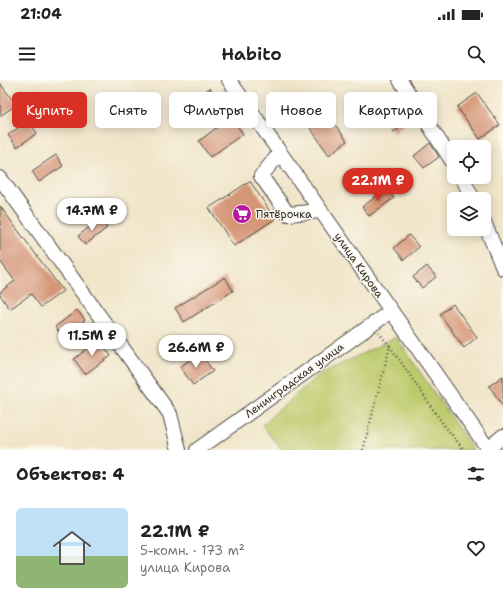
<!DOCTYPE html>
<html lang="ru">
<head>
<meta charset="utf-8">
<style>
	body { margin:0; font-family:"Shantell Sans",sans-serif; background:#f2f2f2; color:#222; height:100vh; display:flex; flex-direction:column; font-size:15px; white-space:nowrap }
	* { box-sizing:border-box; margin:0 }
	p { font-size:13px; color:#767676 }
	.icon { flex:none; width:22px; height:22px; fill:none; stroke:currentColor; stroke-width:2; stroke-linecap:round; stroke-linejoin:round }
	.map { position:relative; height:370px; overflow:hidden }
	.side { display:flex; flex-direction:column; background:#fff; flex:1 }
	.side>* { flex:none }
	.hud { position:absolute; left:12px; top:12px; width:479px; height:36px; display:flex; gap:8px }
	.controls { position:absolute; left:447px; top:60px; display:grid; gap:8px }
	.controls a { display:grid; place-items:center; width:44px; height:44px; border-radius:6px; background:#fff; box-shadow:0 2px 10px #0003; font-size:20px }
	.price { position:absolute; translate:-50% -34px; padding:0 9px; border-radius:14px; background:#fff; color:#222; font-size:13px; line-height:26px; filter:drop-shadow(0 1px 2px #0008) }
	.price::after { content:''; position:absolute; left:50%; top:24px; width:12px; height:9px; margin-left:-6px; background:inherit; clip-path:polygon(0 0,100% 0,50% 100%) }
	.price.active { background:#d93025; color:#fff }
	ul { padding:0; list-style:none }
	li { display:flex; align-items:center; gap:12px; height:100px; padding:0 16px }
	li+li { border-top:1px solid #e0e0e0 }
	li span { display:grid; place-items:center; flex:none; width:112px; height:80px; border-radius:6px; color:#555 }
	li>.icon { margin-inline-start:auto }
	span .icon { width:48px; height:48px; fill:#fffc; stroke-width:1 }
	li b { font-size:17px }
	h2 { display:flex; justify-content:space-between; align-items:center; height:48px; padding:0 16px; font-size:17px }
	.pill { padding:0 14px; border-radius:6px; background:#fff; box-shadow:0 2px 10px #0003; font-size:14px; line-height:36px }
	.pill.active { background:#d93025; color:#fff }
	.status { display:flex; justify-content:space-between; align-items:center; height:28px; padding:0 20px; background:#fff; direction:ltr }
	.status svg { height:11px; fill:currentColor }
	header { display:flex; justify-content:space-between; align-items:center; height:52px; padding:0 16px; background:#fff; font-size:18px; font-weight:600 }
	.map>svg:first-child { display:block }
	.green { fill:#becb6d; stroke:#747b4c }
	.building { fill:#d59577 }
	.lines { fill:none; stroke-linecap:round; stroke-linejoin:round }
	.minor-casing { stroke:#494743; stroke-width:16 }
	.path { stroke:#494743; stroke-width:2.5; stroke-dasharray:1 3; stroke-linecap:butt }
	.minor { stroke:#fff; stroke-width:14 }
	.labels { text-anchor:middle; stroke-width:3; stroke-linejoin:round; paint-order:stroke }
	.poi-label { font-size:11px; fill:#2b2b2b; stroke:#fbf7ec; text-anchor:start }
	.street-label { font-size:11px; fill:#2b2b2b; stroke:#fbf7ec }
</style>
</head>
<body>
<div class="status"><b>21:04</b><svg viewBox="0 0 49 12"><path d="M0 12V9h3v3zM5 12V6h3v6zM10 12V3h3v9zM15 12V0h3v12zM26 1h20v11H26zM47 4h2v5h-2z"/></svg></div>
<header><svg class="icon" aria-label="menu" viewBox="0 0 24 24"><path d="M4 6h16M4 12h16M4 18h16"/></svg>Habito<svg class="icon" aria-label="search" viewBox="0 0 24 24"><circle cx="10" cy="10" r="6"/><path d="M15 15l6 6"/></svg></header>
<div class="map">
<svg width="503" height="370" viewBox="0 0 503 370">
	<rect width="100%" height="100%" fill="#fbf7ec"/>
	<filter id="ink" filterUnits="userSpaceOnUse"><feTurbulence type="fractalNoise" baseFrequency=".025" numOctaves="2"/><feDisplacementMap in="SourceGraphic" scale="8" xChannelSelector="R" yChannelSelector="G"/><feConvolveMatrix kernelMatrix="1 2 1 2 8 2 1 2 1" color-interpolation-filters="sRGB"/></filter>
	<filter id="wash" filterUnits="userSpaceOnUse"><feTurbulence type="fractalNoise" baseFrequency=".012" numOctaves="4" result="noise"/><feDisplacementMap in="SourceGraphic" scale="16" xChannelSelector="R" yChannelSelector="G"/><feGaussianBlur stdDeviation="0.9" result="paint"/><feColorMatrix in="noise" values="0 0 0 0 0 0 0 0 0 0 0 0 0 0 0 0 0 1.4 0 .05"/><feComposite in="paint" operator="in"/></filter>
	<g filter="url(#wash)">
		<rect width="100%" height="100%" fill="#f1e5c9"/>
		<path class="green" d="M396,257L473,370H282L262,345L317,296Z"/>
		<g id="blocks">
			<g class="building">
				<path d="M0,3L16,25L0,36Z"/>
				<path d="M210,8L220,20L196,38L187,26Z"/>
				<path d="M477,13L500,45L480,59L457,27Z"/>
				<path d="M325,19L334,31L328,35L347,61L329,75L302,36Z"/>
				<path d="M403,23L413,38L394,52L384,37Z"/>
				<path d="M231,37L243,54L210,77L199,61Z"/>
				<path d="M28,41L37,53L17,67L8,55Z"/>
				<path d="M430,63L439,77L424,88L414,76Z"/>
				<path d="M56,75L63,86L39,102L32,91Z"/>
				<path d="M250,101L275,139L234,166L209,128Z"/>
				<path d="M387,108L394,118L369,136L362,127Z"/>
				<path d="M0,126L63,211L41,227L31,214L10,229L0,215V212L15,201L0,181Z"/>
				<path d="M100,139L107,148L85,165L78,156Z"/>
				<path d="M409,155L419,167L404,180L394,168Z"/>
				<path d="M427,186L436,197L422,208L413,197Z"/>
				<path d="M225,197L233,211L184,242L175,228Z"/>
				<path d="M453,224L477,257L464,268L440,234Z"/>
				<path d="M77,230L85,240L63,257L55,247Z"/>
				<path d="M99,260L111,276L85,294L74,279Z"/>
				<path d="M200,273L213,291L193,305L180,287Z"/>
				<path d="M503,296V326L489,306Z"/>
			</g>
		</g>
	</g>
	<g filter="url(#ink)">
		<use href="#blocks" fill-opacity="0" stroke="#494743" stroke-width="1"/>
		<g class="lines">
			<defs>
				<g id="minor">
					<path d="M229,0L489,370"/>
					<path d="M400,0L454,84"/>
					<path d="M280,73L261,96L288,134L321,131"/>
					<path d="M462,97L473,119"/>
					<path d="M0,98L170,334L179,370"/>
					<path d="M484,142L503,188"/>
					<path d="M488,369L503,356"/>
					<path d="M197,370L391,231"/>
				</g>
			</defs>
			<use href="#minor" class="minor-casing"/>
			<g class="path">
				<path d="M390,266L443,344L464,370"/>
				<path d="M363,370L390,266L379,253"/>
			</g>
			<use href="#minor" class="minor"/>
		</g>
	</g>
	<defs>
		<symbol id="supermarket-disc" viewBox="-11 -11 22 22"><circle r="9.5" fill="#b5179e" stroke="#fbf7ec"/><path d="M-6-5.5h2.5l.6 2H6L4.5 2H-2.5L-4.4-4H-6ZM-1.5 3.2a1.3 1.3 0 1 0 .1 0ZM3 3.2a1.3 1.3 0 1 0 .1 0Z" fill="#fff"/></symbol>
	</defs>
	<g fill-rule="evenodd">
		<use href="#supermarket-disc" x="231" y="123" width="22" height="22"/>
	</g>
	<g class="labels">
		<g class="poi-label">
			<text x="256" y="138">Пятёрочка</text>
		</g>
		<g class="street-label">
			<text transform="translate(359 185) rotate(55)" y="4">улица Кирова</text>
			<text transform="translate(294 300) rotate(-36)" y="4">Ленинградская улица</text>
		</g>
	</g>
</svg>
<div class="controls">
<a><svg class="icon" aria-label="locate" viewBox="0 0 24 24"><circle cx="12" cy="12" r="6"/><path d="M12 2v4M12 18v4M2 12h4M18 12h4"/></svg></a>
<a><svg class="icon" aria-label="layers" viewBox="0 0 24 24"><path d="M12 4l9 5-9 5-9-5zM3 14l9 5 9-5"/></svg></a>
</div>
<b class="price active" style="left:378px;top:122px">22.1M ₽</b>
<b class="price" style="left:92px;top:152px">14.7M ₽</b>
<b class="price" style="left:92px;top:277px">11.5M ₽</b>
<b class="price" style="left:196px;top:289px">26.6M ₽</b>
<div class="hud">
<a class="pill active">Купить</a>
<a class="pill">Снять</a>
<a class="pill">Фильтры</a>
<a class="pill">Новое</a>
<a class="pill">Квартира</a>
</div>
</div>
<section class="side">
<h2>Объектов: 4<svg class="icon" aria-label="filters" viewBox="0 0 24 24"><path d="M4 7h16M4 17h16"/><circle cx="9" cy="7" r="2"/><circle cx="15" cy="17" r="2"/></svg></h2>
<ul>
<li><span style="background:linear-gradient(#bfe0f5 60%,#8fb573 0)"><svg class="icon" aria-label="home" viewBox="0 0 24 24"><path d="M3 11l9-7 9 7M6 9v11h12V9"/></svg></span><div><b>22.1M ₽</b><p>5-комн. · 173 m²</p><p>улица Кирова</p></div><svg class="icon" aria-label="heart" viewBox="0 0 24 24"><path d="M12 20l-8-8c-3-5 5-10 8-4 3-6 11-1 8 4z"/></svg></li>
</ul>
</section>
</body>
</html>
